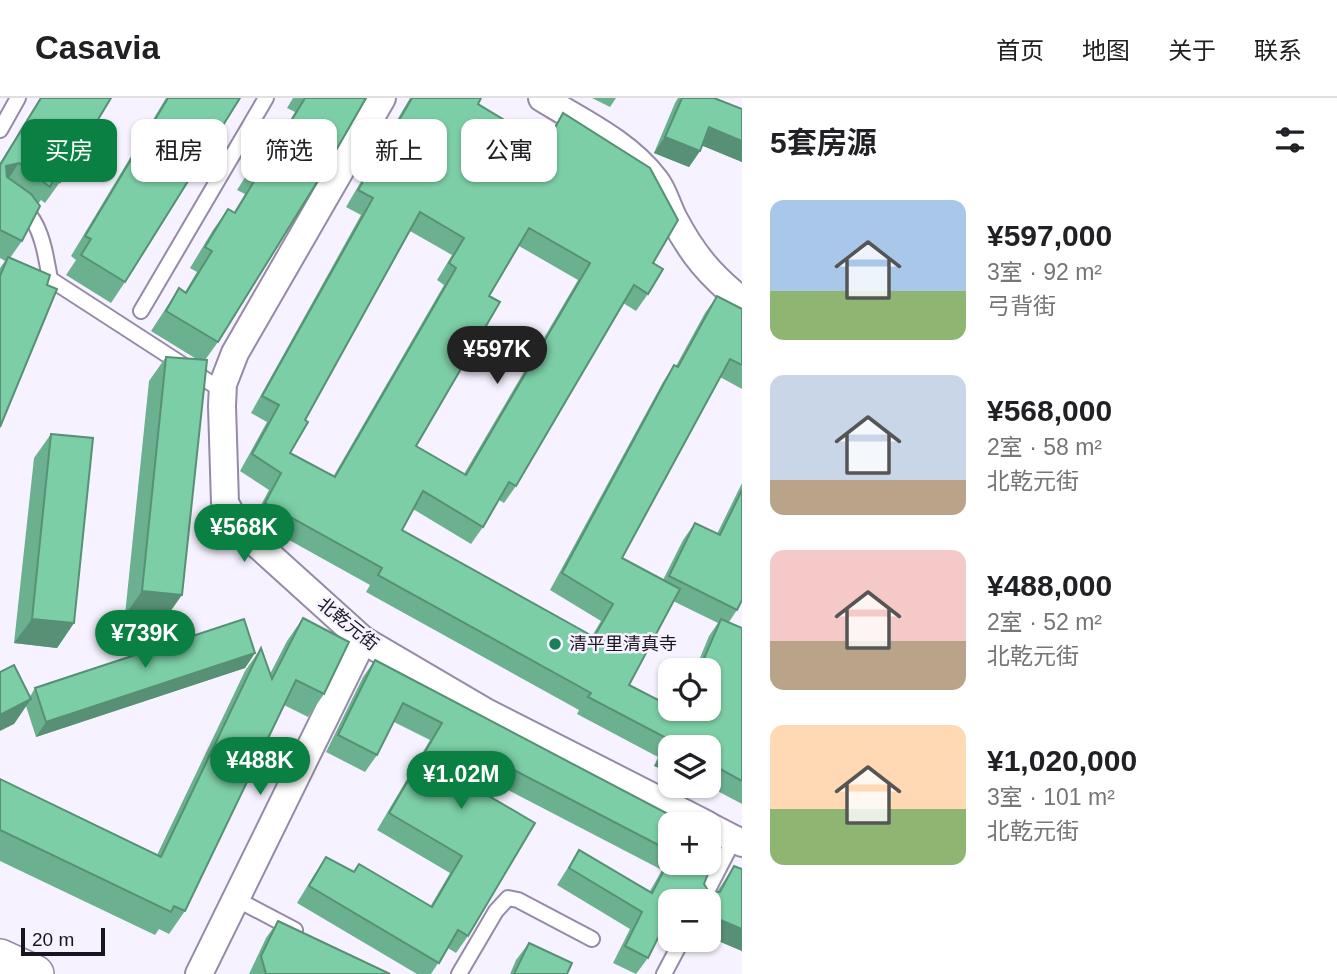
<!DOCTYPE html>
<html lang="zh">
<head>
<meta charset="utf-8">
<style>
	body { margin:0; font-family:Arial,"Noto Sans SC",sans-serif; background:#f6f6f6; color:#202124; height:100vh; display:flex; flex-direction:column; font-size:26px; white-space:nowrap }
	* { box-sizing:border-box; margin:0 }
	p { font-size:23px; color:#757577 }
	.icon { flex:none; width:38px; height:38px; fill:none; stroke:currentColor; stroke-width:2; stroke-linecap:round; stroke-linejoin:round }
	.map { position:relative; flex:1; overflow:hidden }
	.sheet { display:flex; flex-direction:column; background:#fff; width:595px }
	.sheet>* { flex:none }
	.top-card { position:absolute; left:21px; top:21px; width:616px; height:63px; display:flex; gap:14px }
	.controls { position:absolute; left:658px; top:560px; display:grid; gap:14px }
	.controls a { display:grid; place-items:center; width:63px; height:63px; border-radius:14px; background:#fff; box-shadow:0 2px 5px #0004; font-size:35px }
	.scale { position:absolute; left:21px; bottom:18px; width:84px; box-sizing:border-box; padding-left:7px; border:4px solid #191520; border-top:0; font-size:19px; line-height:24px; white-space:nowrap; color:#191520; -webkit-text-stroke:5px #f7f2ff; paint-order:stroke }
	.price { position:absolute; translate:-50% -60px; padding:0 16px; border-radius:24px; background:#0b8043; color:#fff; font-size:23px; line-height:46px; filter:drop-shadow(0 2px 4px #0008) }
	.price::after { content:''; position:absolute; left:50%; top:42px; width:21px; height:16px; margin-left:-10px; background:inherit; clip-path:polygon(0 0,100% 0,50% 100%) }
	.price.active { background:#222; color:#fff }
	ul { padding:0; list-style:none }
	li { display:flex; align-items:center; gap:21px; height:175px; padding:0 28px }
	li span { display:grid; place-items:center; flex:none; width:196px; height:140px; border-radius:14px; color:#555 }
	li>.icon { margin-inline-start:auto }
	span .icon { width:84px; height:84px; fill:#fffc; stroke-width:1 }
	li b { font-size:30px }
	h2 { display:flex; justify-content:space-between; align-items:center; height:84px; padding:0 28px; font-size:30px }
	.tag { padding:0 24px; border-radius:14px; background:#fff; box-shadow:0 2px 5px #0004; font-size:24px; line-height:63px }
	.tag.active { background:#0b8043; color:#fff }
	header { display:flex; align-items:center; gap:42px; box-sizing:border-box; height:98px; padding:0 35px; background:#fff; border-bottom:2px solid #e0e0e0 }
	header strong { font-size:33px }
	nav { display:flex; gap:38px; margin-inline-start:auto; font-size:24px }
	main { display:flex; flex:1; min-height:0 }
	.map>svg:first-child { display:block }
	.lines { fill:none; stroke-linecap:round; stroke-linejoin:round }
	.lane-casing { stroke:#958aa7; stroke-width:18 }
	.street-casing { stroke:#958aa7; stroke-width:30 }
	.secondary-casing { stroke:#958aa7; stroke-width:40 }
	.lane { stroke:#fff; stroke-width:14 }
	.street { stroke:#fff; stroke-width:26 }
	.secondary { stroke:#fff; stroke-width:37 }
	.wall { fill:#6bb18f; fill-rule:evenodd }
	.shaded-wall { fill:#579074 }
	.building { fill:#7ccea6; stroke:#579074; stroke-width:2; fill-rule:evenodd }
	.poi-dot { fill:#1b7f58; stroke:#f7f2ff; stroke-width:2.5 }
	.labels { text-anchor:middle; stroke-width:5; stroke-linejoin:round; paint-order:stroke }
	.street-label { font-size:18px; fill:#191520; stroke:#f7f2ff }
	.poi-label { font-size:18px; fill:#191520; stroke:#f7f2ff; text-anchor:start }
</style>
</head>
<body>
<header>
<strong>Casavia</strong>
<nav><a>首页</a><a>地图</a><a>关于</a><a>联系</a></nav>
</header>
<main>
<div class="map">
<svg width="742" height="876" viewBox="0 0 742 876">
	<rect width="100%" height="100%" fill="#f7f2ff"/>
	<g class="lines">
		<defs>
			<g id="lane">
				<path d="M0,32L18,0"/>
				<path d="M0,94C39,112 43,142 50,181L223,293"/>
				<path d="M141,213L266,0"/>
				<path d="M236,801L295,832"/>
				<path d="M702,803L734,741"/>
				<path d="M459,876L496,813L508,800L518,802L592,841"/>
				<path d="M664,876L682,842"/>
			</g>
			<g id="street">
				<path d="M382,0L235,255L223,286L222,308L225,405L238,429L363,542L484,613L706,726"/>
				<path d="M542,0C581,24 627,45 655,82C664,93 667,108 674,121C693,157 710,177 742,203"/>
				<path d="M709,728L742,745"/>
				<path d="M199,876L363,542"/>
			</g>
			<path id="secondary" d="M0,860L35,876"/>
		</defs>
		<use href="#lane" class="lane-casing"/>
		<use href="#street" class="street-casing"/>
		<use href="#secondary" class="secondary-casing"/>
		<use href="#lane" class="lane"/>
		<use href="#street" class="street"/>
		<use href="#secondary" class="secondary"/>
	</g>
	<g class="wall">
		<path d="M40,0H111L60,84L45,105L41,102L38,106L22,143L10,160L0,329V170L5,163L0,160V65Z"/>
		<path d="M166,0H240L125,184L111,205L66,177L76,162L71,158Z"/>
		<path d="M293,0H366L218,244L205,262L165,521L125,517L149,283L166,259L198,262L151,233L179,190L185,194L197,174L190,170L213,132L228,111L234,114L245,96L237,92L261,54L275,33L281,37L295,14L287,10Z"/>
		<path d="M410,0H481L478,6L526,34L548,38L563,15L653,165L648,196L636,213L623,205L516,388L504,405L499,402L483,429L471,446L413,411L402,432L592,538L601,523L550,492L663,284L674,267L676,268L705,215L717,198L742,211V291L720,279L622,460L663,482L683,442L695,425L717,436L742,385V502L737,512L729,524L742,530V706L708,688H709V649L654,668L658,659L577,616L579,612L366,494L370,487L253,422L269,392L240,373L267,324L251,315L361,117L346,109ZM410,133L452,157L437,182L444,187L333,379L290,355L305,322ZM519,148L578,182L464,376L416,348L489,198ZM673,503L718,525L709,538L695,572H709V611H678V612L629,587Z"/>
		<path d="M592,0H616L610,9Z"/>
		<path d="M678,0H714L742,64L702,47L700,53L689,69L654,55L675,5Z"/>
		<path d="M51,336L74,525L57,550L14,545L34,360Z"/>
		<path d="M303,520L324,596L308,619L284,607L185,813L169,836L159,831L155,837L0,763V681L157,757L245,573L261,550L270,576L287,543Z"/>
		<path d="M255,555L245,570L36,639L26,608L14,626L35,590Z"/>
		<path d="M375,562L670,726V765L704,786L709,794H717L734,768L742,771V853L709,839V803H670V826L666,824L648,860L636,876L613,865L630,831L557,787L579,752L650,793L662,772L483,679L477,691L468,838L456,855L448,850L431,876H417L297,805L314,777L326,759L354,774L359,766L430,809L450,775L377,732L430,642L394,624L377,657L365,674L326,654L363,579Z"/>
		<path d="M278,823L390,876H249L266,840Z"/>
		<path d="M529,845L567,876H510L516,862Z"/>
	</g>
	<g class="shaded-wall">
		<path d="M709,29L742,43V64L698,46Z"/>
		<path d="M665,39L700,53L689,69L654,55Z"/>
		<path d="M19,65L5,86L6,68Z"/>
		<path d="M142,493L182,497L165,521L125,517Z"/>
		<path d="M32,521L74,525L57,550L14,545Z"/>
		<path d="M255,555L245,570L36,639L46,624Z"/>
		<path d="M31,601L14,626L0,633V617Z"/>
		<path d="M666,651L670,653V675L654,668Z"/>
		<path d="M709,817L742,831V853L709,839Z"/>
	</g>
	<g class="building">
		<path d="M41,0H111L60,84L54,80L50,89L19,65L6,68L7,79L31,96L40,108L22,143L0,132V67Z"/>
		<path d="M168,0H240L125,184L81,157L91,141L85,138Z"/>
		<path d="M305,0H366L327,68L218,244L166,213L179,190L186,195L212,153L205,149L228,111L235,115L259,75L252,71L275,33L282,38Z"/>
		<path d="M412,0H481L478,6L526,35L529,29L550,39L563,15L650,70L678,122L653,165L663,171L648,196L634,187L516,388L509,384L483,429L423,393L402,432L594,539L613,506L562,475L674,267L678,269L717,198L742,211V267L730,261L622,460L680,491L629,587L670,608V611H675L682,614L683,611H709V572H699L721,521L742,530V683L709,665V649H670V653L666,651L670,642L588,599L591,595L378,477L382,470L265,405L281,375L252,356L279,307L262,298L373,100L358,92ZM420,114L464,140L449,165L456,170L335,379L290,355L308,324L305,322ZM529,130L590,165L466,377L416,348L500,204L489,198Z"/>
		<path d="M682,0H714L742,11V43L709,29L700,53L665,39Z"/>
		<path d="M8,159L50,177L47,187L57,191L0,329V178Z"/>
		<path d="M166,259L207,262L182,497L142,493Z"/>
		<path d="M51,336L93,340L74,525L32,521Z"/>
		<path d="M742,392V502L737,512L669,478L695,425L720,437Z"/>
		<path d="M303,520L349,544L324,596L296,582L185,813L174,808L171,814L0,732V681L161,759L261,550L272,581Z"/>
		<path d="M244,521L255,555L46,624L35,590Z"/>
		<path d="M375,562L687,726H670V753L493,661L477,691L535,725L468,838L458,832L439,865L309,788L326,759L354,774L359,766L432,809L462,758L389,715L442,625L403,605L377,657L338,637Z"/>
		<path d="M14,567L31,601L0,617V574Z"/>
		<path d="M709,748L717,753L704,786L709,794H720L734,768L742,771V831L709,817V803H670V816L648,860L625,848L642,814L569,770L579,752L652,795L670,761V765H709Z"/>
		<path d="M278,823L390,876H266L261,858Z"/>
		<path d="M529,845L572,865L567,876H514Z"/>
	</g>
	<circle class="poi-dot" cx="555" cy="546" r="7"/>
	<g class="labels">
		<g class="street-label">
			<text transform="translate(348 526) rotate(39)" y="6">北乾元街</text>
		</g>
		<g class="poi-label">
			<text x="569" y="552">清平里清真寺</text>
		</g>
	</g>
</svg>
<div class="controls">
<a><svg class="icon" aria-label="locate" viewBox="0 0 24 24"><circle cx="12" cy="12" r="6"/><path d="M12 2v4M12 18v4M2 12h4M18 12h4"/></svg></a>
<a><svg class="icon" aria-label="layers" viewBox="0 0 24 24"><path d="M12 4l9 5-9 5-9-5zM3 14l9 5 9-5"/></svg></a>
<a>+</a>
<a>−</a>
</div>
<div class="scale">20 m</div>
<b class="price active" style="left:497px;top:288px">¥597K</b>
<b class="price" style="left:244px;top:466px">¥568K</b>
<b class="price" style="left:145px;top:572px">¥739K</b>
<b class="price" style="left:260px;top:699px">¥488K</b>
<b class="price" style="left:461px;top:713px">¥1.02M</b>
<div class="top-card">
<a class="tag active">买房</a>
<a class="tag">租房</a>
<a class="tag">筛选</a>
<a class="tag">新上</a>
<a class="tag">公寓</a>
</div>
</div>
<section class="sheet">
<h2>5套房源<svg class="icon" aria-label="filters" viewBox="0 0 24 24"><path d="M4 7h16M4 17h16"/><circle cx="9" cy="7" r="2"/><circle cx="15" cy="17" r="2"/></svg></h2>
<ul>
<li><span style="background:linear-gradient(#a9c7e8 65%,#8fb573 0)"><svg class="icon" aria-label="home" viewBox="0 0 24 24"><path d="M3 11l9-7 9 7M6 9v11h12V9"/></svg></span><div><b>¥597,000</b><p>3室 · 92 m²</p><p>弓背街</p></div></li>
<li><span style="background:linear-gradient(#c9d6e8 75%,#b9a48a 0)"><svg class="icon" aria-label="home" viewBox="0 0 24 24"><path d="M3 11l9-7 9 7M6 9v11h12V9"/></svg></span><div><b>¥568,000</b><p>2室 · 58 m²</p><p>北乾元街</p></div></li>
<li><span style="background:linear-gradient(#f6c9c9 65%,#b9a48a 0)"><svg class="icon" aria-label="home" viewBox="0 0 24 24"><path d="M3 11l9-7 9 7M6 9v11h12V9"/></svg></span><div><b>¥488,000</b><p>2室 · 52 m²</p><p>北乾元街</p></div></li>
<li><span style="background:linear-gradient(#ffd9b3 60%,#8fb573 0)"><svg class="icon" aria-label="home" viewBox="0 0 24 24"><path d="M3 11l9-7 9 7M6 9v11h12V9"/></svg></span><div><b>¥1,020,000</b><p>3室 · 101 m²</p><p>北乾元街</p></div></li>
</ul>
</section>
</main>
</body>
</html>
